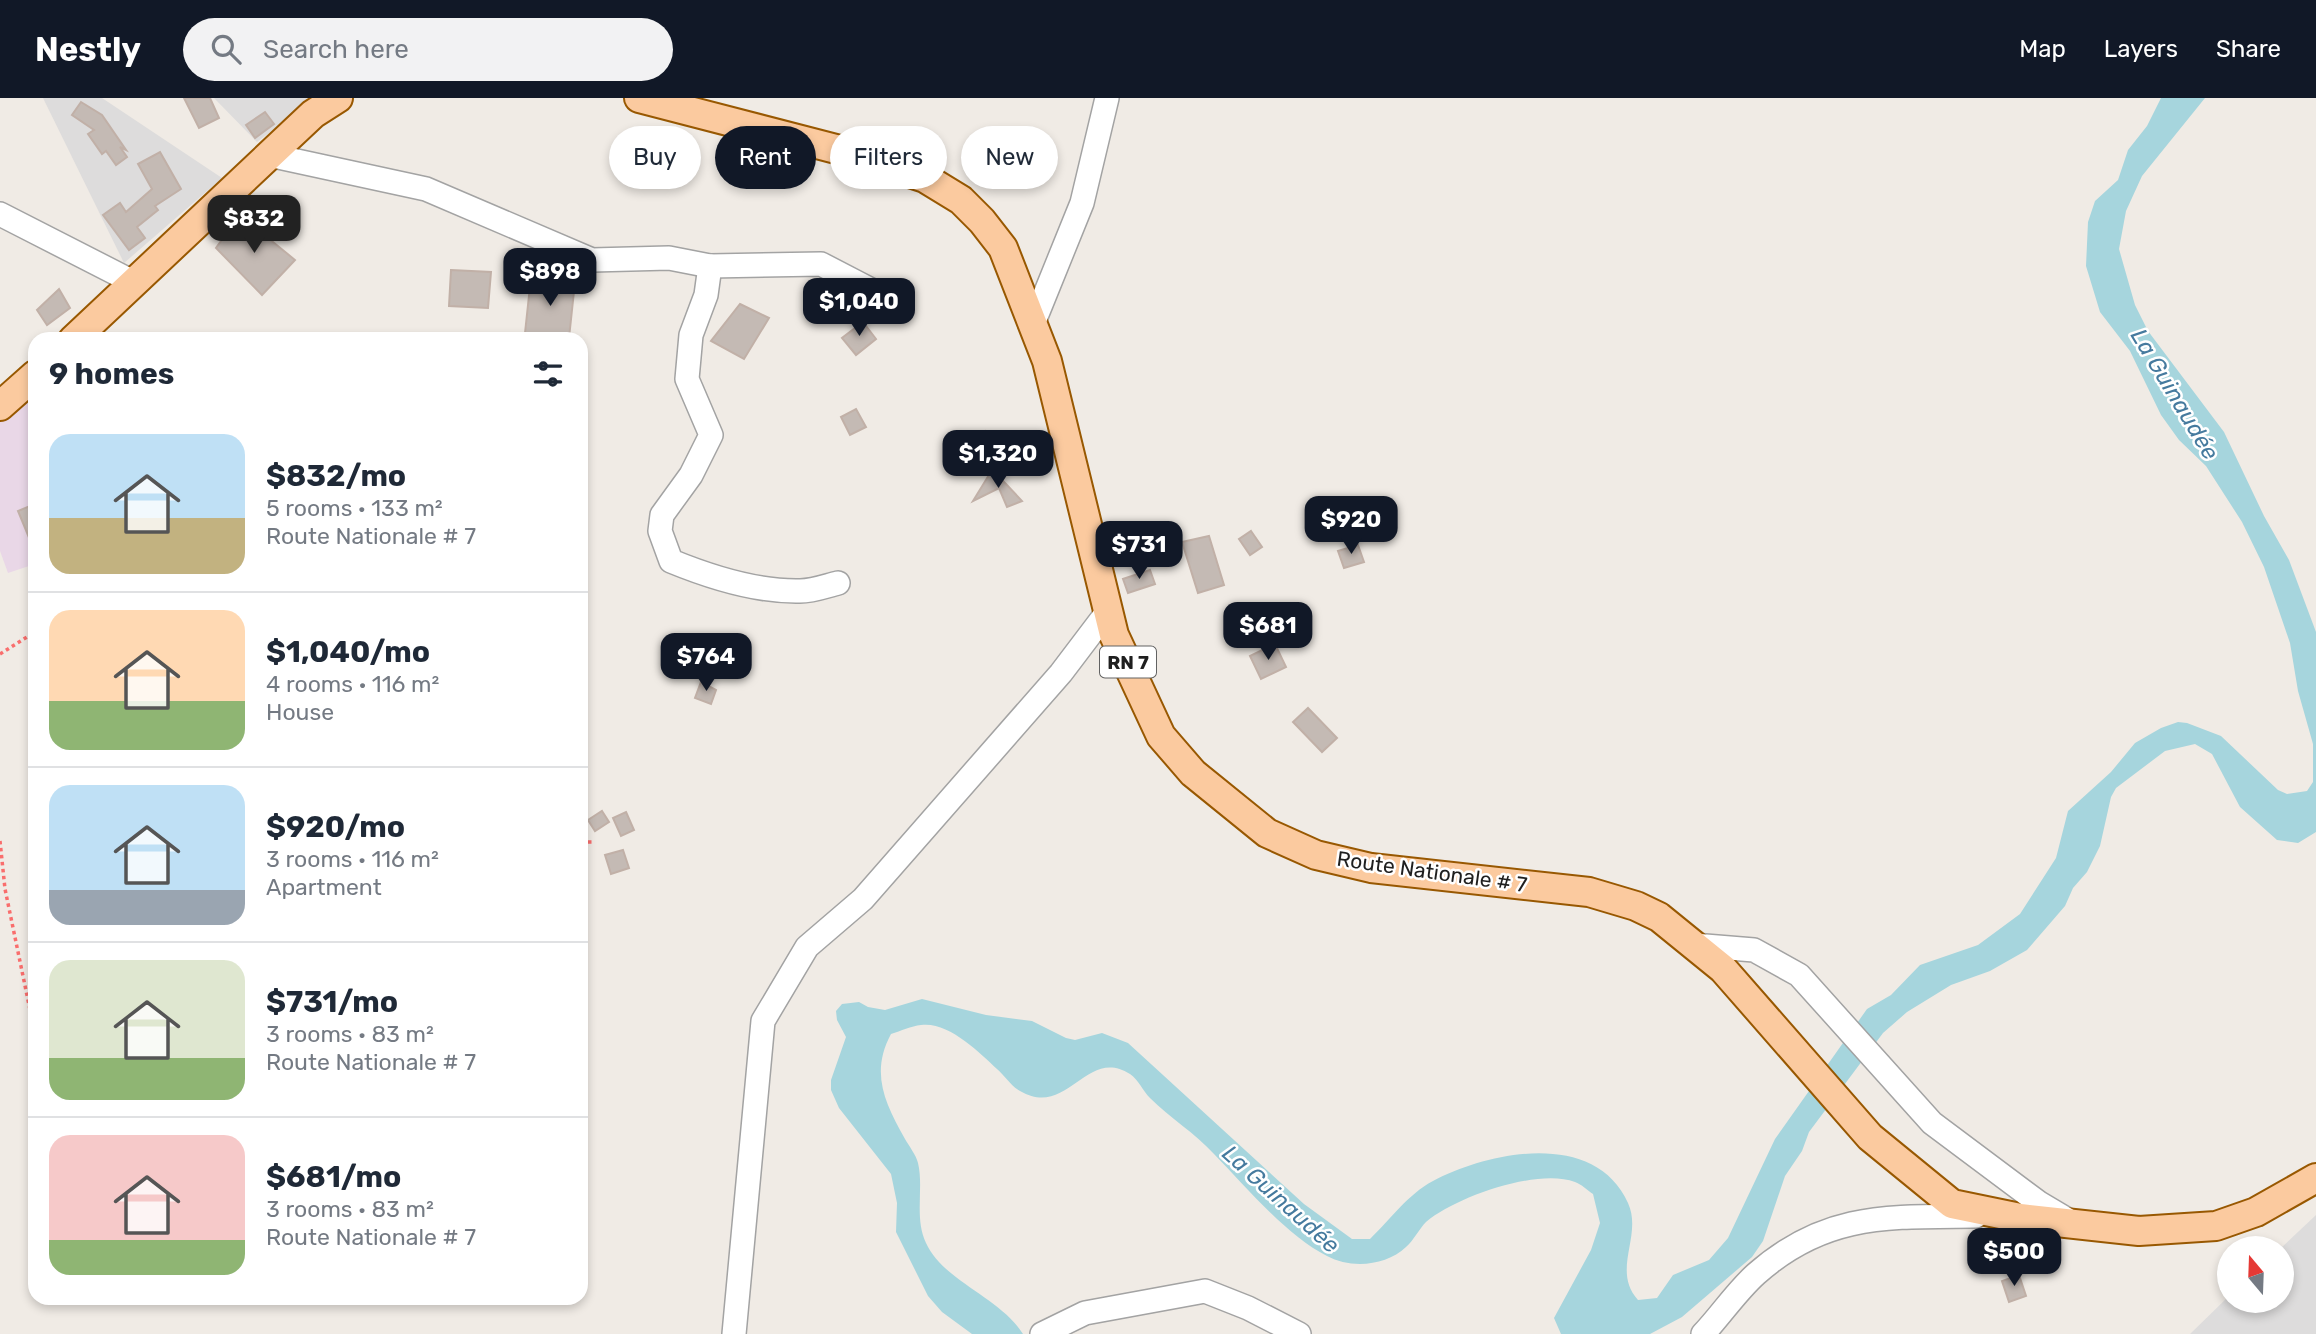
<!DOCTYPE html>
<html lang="en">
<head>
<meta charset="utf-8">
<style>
	body { margin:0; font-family:Rubik,sans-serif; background:#f2f2f3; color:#1f2937; height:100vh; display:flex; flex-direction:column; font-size:26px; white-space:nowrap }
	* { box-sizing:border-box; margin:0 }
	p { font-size:23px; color:#747a83 }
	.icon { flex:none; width:38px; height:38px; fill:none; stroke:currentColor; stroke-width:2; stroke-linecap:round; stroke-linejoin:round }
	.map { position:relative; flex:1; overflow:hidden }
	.sheet { position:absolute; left:28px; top:234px; width:560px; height:973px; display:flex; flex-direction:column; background:#fff; border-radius:21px; box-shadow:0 4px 10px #0003 }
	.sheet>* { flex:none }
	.banner { position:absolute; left:609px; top:28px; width:665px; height:63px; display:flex; gap:14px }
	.needle { width:46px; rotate:341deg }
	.buttons { position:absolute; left:2217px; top:1138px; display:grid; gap:14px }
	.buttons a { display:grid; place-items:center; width:77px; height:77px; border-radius:50%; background:#fff; box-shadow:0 4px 10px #0003; font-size:35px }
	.price { position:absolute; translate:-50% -60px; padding:0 16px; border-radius:14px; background:#111827; color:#fff; font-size:23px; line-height:46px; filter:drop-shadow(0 2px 4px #0008) }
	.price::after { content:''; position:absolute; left:50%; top:42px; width:21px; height:16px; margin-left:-10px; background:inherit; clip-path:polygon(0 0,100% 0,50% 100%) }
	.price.on { background:#222; color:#fff }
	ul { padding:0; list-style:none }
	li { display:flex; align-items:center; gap:21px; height:175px; padding:0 21px }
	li+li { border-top:2px solid #e0e1e3 }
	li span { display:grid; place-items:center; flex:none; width:196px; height:140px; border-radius:21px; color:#555 }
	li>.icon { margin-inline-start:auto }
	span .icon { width:84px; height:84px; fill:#fffc; stroke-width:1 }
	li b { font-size:30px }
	h2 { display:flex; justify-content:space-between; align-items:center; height:84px; padding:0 21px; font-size:30px }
	.chip { padding:0 24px; border-radius:32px; background:#fff; box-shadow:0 4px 10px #0003; font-size:24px; line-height:63px }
	.chip.on { background:#111827; color:#fff }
	header { display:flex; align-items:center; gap:42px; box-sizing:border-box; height:98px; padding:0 35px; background:#111827; color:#fff }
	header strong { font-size:33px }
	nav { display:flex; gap:38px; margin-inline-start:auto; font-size:24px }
	.search { width:490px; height:63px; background:#f2f2f3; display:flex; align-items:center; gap:18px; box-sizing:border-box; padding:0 24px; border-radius:38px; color:#747a83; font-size:26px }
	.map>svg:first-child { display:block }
	.residential { fill:#dddcdc }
	.industrial { fill:#e9d7e7 }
	.water { fill:#a6d5dd }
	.building { fill:#c4bab4; stroke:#c1b0a7; stroke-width:2 }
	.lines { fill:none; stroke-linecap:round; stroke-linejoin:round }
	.minor-casing { stroke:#a3a3a3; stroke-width:26 }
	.major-casing { stroke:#985801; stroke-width:32 }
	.path { stroke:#f96e6d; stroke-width:3.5; stroke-dasharray:3.5 3.5; stroke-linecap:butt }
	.minor { stroke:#fff; stroke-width:23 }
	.major { stroke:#fbca9f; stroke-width:28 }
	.labels { text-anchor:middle; stroke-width:5; stroke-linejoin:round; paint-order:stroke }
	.shield { fill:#fff; stroke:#626262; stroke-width:2 }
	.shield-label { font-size:19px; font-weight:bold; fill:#1f1f1f }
	.street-label { font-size:21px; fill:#1f1f1f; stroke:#fff }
	.water-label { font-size:23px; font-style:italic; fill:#457a9e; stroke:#fff }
</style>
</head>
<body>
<header>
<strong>Nestly</strong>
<div class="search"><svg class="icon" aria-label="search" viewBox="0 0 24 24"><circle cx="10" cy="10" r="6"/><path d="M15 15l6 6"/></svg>Search here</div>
<nav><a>Map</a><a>Layers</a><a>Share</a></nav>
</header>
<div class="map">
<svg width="2316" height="1236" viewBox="0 0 2316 1236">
	<rect width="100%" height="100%" fill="#f0ebe5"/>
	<g class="residential">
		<path d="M43,0H102L222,80L124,165Z"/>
		<path d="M214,0H315L257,44Z"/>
		<path d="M2316,1117V1236H2190L2229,1198L2230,1202H2282L2281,1150Z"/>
	</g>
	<path class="industrial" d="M35,283V466L8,475L0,453V314Z"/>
	<path class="water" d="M2161,0H2205L2142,78L2126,113L2119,151L2135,207L2148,233L2224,334L2264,418L2289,462L2316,534V734L2298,745L2277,742L2240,709L2212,656L2195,646L2165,653L2116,690L2111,699L2100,748L2087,774L2073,790L2065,808L2027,852L1990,873L1951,887L1907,914L1883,935L1809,1034L1802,1053L1785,1078L1763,1143L1752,1159L1682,1219L1650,1236H1561L1554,1220L1591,1152L1600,1125L1593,1096C1587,1092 1581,1086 1575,1084C1537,1070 1456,1099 1426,1124C1419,1131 1414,1142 1406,1149C1386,1168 1351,1171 1327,1158C1287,1138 1245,1088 1214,1056C1195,1035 1170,1020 1150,1000C1143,993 1138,981 1130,976C1086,948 1068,1021 1020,993C1011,988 1005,978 997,971C979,954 948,923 921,927C911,928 901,933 891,936C870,975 885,1005 905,1041C909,1048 916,1057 918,1065C924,1090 914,1120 926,1145C943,1183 1000,1199 1023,1236H972L942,1214L928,1198L896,1134L897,1105L891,1076L839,1010L831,992V982L846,939L837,922L836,913L842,906L859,904L868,909L885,912L922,901L986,917L1032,923L1066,940L1075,942L1102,935L1128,945L1304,1106L1352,1141H1370C1390,1122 1408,1096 1433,1083C1490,1053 1595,1032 1628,1105C1643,1138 1611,1172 1638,1202L1657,1200L1673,1177L1709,1162L1728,1140L1775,1041L1867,911L1891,897L1920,867L1978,847L2020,816L2056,760L2068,713L2111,674L2135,645L2161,630L2178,624L2187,625L2221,638L2278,692L2287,696L2307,693L2313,684V646L2298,593L2290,545L2264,469L2242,424L2206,368L2179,342L2161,317L2130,253L2100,214L2086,168L2088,124L2095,103L2118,82L2128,52L2147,28Z"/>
	<g class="building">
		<path d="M184,0H210L219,20L199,30Z"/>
		<path d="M81,4L102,17L126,52L120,49L127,59L116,67L106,53L102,56L88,36L94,32L72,17Z"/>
		<path d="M265,14L274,26L255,40L246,27Z"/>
		<path d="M160,54L181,91L155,108L158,112L137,129L145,140L129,152L103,117L120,105L126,114L152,91L138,66Z"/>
		<path d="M240,117L295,162L262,197L216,150Z"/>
		<path d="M451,172L491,174L488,210L449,208Z"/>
		<path d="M531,179L575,184L569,240L525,235Z"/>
		<path d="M59,191L70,210L47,227L37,212Z"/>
		<path d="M740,206L769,220L744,261L711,243Z"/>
		<path d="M863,224L876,241L856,257L842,240Z"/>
		<path d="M856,311L866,329L850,337L841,319Z"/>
		<path d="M985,333L998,348L982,361L970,343Z"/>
		<path d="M992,372L1006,386L1022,403L1007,409L999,390L973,403Z"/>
		<path d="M35,406V454L18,413Z"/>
		<path d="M1251,433L1262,449L1250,457L1239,441Z"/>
		<path d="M1209,438L1224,487L1198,495L1182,444Z"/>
		<path d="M1358,447L1364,464L1344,470L1338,453Z"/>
		<path d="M1150,472L1155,486L1128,495L1123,481Z"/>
		<path d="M1275,546L1286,569L1261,581L1250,558Z"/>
		<path d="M701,584L716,592L711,606L695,600Z"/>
		<path d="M1308,610L1337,640L1322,654L1293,624Z"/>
		<path d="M602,713L609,724L595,733L588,722Z"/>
		<path d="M626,714L634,732L621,738L613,720Z"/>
		<path d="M623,752L629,770L611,776L605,757Z"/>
		<path d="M2019,1177L2026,1198L2009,1204L2002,1183Z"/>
	</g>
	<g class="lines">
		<defs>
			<g id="minor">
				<path d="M269,57L426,91L592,162L669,160L710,168L821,166L873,193"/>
				<path d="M0,116L133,184"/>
				<path d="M710,168L706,197L691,237L687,281L711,337L691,377L662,417L660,433L671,463C710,479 757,494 800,493C813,493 826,488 838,485"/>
				<path d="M1033,226L1082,105L1107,0"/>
				<path d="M1693,847L1754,852L1799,877L1932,1025L2039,1105L2071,1124"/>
				<path d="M734,1236L763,923L807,849L863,801L1061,575L1108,513"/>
				<path d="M1042,1236L1085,1215L1205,1193L1248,1210L1299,1236"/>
				<path d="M1703,1236C1721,1217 1736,1194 1756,1176C1826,1114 1890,1119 1976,1118"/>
			</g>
			<g id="major">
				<path d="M639,0L836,51L925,80L961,102L982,123L1003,150L1047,263L1114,537L1161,638L1193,675L1267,735L1316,757L1371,770L1589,794L1636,808L1659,819L1723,871L1870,1039L1952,1106L2020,1120L2139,1133L2216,1128L2256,1114L2316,1080"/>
				<path d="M73,242L313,16L338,0"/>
				<path d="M0,308L35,277"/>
			</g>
		</defs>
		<use href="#minor" class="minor-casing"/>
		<use href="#major" class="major-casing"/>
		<g class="path">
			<path d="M0,556L35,534"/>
			<path d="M0,743L5,791L35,936"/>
			<path d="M581,744H593"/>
		</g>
		<use href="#minor" class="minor"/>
		<use href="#major" class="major"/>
	</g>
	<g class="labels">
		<rect class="shield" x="1100" y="548.5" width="56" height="31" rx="5"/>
		<g class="shield-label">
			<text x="1128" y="571">RN 7</text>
		</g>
		<g class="street-label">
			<text transform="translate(1432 774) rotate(8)" y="7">Route Nationale # 7</text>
		</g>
		<g class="water-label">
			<text transform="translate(2175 296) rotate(59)" y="8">La Guinaudée</text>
			<text transform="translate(1281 1101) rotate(42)" y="8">La Guinaudée</text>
		</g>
	</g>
</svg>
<div class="buttons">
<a><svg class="needle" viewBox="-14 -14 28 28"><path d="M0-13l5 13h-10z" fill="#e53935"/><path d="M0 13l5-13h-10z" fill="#747a83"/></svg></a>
</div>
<b class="price on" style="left:254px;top:157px">$832</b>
<b class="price" style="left:550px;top:210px">$898</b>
<b class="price" style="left:859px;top:240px">$1,040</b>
<b class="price" style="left:998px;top:392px">$1,320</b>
<b class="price" style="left:1351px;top:458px">$920</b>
<b class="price" style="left:1139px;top:483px">$731</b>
<b class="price" style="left:1268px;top:564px">$681</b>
<b class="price" style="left:706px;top:595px">$764</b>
<b class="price" style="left:2014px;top:1190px">$500</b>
<div class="banner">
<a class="chip">Buy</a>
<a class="chip on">Rent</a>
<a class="chip">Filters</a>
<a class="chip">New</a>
</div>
<section class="sheet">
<h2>9 homes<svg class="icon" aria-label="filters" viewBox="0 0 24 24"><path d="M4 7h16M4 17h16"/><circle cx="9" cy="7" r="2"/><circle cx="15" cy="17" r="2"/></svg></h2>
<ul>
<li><span style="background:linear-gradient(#bfe0f5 60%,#c2b280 0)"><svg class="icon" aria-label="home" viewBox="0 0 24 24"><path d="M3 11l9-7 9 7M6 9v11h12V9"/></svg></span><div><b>$832/mo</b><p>5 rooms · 133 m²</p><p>Route Nationale # 7</p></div></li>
<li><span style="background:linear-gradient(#ffd9b3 65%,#8fb573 0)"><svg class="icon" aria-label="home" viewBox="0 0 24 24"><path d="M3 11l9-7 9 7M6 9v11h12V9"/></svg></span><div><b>$1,040/mo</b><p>4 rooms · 116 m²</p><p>House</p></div></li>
<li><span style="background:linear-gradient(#bfe0f5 75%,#9aa5b1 0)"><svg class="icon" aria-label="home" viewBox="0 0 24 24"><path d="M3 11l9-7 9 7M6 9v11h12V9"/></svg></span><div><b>$920/mo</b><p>3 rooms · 116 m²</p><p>Apartment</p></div></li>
<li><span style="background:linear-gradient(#dfe7d0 70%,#8fb573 0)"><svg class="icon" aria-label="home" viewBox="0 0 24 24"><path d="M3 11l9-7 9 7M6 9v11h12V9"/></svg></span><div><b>$731/mo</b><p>3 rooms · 83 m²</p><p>Route Nationale # 7</p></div></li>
<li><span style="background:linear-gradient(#f6c9c9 75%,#8fb573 0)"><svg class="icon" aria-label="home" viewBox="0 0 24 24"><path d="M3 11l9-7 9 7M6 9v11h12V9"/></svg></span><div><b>$681/mo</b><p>3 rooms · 83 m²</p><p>Route Nationale # 7</p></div></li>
</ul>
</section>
</div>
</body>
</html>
